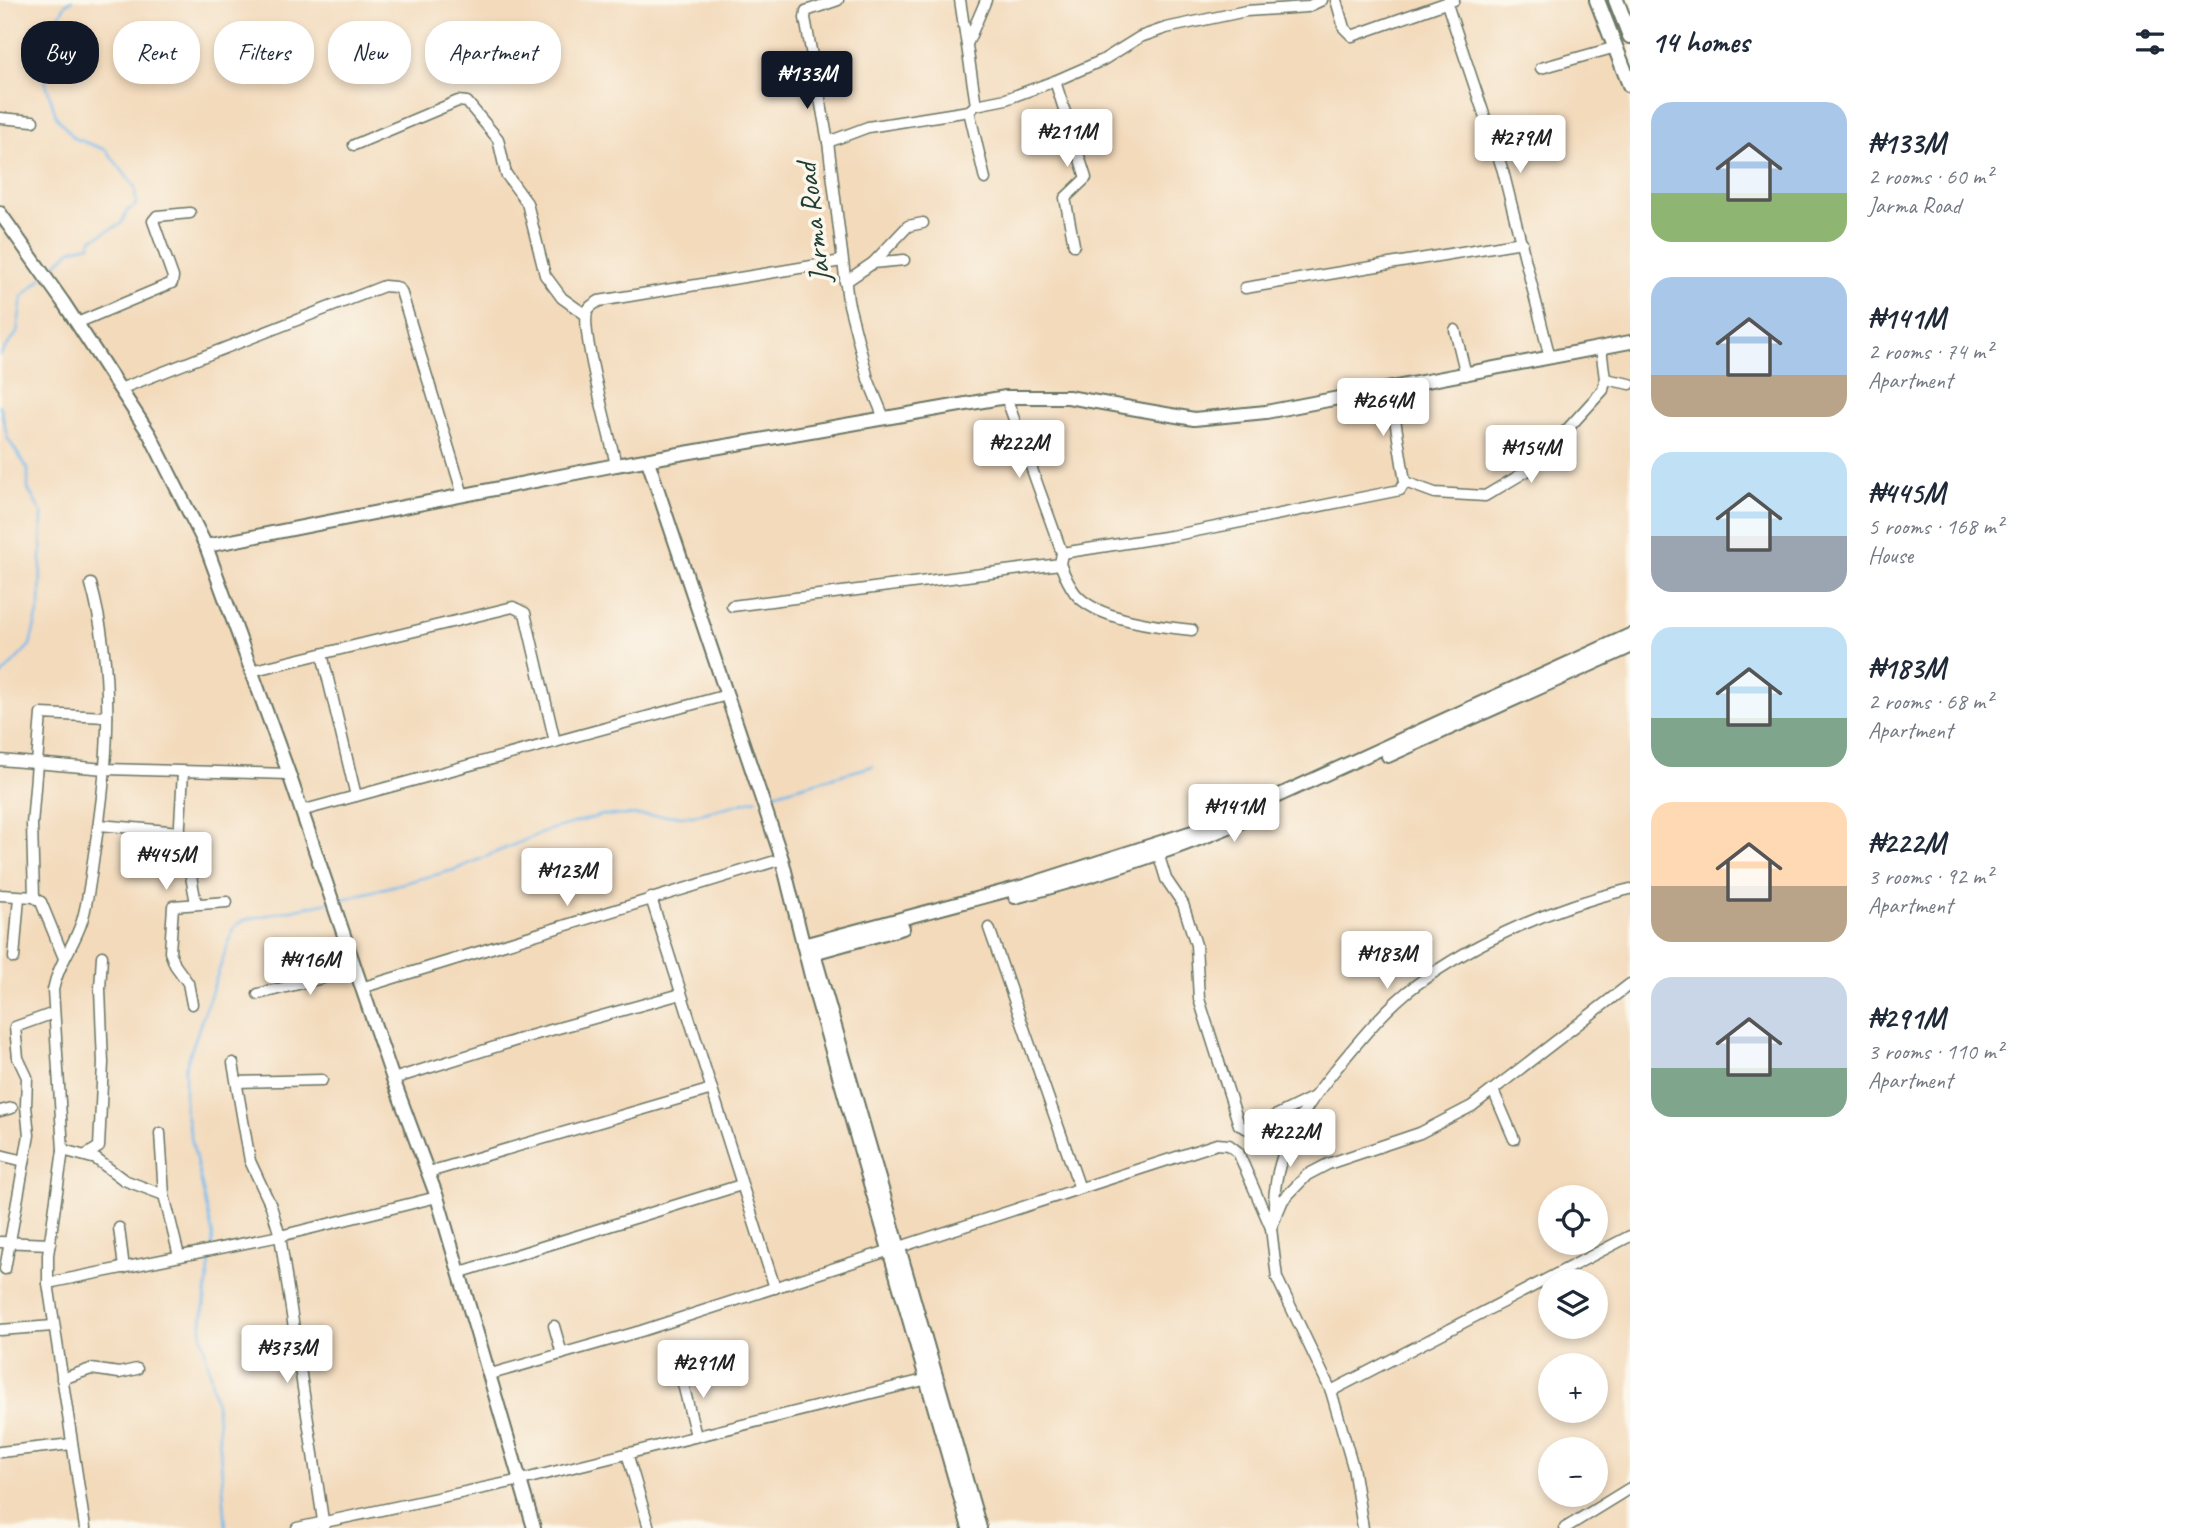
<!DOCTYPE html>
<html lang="en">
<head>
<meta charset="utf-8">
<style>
	body { margin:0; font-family:Caveat,sans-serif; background:#f6f6f7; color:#1f2937; height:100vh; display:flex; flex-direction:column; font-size:26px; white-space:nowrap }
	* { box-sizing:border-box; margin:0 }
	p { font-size:23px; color:#747a83 }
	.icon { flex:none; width:38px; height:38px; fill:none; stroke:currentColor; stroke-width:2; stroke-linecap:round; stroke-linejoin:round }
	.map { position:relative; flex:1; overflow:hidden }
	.sheet { display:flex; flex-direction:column; background:#fff; width:560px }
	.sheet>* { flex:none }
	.banner { position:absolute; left:21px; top:21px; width:665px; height:63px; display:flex; gap:14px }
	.buttons { position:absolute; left:1538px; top:1185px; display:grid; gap:14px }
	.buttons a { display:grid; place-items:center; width:70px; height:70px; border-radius:50%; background:#fff; box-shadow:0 4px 10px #0003; font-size:35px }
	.price { position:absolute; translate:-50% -60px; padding:0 16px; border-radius:7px; background:#fff; color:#222; font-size:23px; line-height:46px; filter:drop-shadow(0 2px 4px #0008) }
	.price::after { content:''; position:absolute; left:50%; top:42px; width:21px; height:16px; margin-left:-10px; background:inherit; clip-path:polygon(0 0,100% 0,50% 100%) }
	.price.on { background:#111827; color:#fff }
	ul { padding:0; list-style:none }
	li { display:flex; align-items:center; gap:21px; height:175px; padding:0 21px }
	li span { display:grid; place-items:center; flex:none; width:196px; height:140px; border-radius:21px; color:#555 }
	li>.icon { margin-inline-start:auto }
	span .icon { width:84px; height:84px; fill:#fffc; stroke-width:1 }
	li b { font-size:30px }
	h2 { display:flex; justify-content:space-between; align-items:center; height:84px; padding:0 21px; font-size:30px }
	.tag { padding:0 24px; border-radius:28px; background:#fff; box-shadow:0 4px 10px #0003; font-size:24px; line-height:63px }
	.tag.on { background:#111827; color:#fff }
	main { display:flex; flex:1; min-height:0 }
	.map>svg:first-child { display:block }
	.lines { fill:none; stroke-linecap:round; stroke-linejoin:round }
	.stream { stroke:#75b9eb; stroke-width:2.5 }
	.street-casing { stroke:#697463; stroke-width:13 }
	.secondary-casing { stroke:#697463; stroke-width:16 }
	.primary-casing { stroke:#697463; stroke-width:18 }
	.street { stroke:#fff; stroke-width:10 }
	.secondary { stroke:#fff; stroke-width:12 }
	.primary { stroke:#fff; stroke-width:14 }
	.labels { text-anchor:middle; stroke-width:7; stroke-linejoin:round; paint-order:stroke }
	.street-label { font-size:30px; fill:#1f3d34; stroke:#fbf7ec }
</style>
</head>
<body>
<main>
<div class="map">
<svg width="1630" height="1528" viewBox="0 0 1630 1528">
	<rect width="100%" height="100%" fill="#fbf7ec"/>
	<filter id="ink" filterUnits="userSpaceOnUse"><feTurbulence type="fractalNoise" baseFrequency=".0143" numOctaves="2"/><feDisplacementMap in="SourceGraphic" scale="14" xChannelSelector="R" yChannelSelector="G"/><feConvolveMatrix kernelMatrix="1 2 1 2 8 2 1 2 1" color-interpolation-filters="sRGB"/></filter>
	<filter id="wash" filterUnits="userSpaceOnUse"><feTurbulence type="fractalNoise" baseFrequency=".00686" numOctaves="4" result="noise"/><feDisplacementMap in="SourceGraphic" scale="28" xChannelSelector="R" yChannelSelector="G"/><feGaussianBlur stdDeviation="1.57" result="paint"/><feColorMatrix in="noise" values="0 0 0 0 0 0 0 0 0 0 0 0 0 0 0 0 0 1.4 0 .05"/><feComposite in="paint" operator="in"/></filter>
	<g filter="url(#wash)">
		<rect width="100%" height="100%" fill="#f3dabb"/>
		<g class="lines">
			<g class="stream">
				<path d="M47,273L72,249L90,245L92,239L121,224L127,211L136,205L135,187L106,150L74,138L56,116L44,77V51L55,23L66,4L72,0"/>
				<path d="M0,355L17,333L22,297L42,278"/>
				<path d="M0,406L8,439L28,469V489L42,514L40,605L30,645L0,677"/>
				<path d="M766,796L873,766"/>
				<path d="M335,901L454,870L549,830L603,815L692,816L757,799"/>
				<path d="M212,1247L213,1236L185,1110V1068L234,927L244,920L329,902"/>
				<path d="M211,1254L201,1329L217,1409L226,1528"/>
			</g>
		</g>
	</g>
	<g filter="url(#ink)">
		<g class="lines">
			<defs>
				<g id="street">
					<path d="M838,0L806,11L805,18L828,142L848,301L868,379L884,418"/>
					<path d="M960,0L976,105"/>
					<path d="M1336,0L1344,28L1352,36L1454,0"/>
					<path d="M1447,4L1503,171L1550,358"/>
					<path d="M968,42L986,0"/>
					<path d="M1541,68L1616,47"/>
					<path d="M1055,81L1086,178L1065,198L1074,245"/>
					<path d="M969,111L985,179"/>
					<path d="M0,118L33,121"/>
					<path d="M828,142L868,127L969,111L976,105L1006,99L1055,81L1103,60L1140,37L1166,28L1246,11L1307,7L1322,0"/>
					<path d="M354,145L458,101L467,102L498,139L506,174L527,203L545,275L562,298L586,315"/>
					<path d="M873,263L904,260"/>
					<path d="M845,282L873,263L908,226L923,223"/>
					<path d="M1245,288L1522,242"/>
					<path d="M77,323L172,283L173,277L153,221L157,216L190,213"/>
					<path d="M1455,330L1466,375"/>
					<path d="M1605,379L1630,384"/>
					<path d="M120,389L384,286L396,287L401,291L463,495"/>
					<path d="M616,465C610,436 581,334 587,312C589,306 593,305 599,301L842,261"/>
					<path d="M1405,482L1435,493L1485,496L1532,468L1603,390L1605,379L1601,348"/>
					<path d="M1062,553L1171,536L1400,490L1405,482L1390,388"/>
					<path d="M1060,564C1064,574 1069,585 1075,593C1096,620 1160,627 1192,630"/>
					<path d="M732,606L1060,564L1062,553L1006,397"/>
					<path d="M322,654L356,796"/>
					<path d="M251,671L513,607L525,613L555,742"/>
					<path d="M0,760L105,769L289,774"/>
					<path d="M183,772L179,841L187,855L196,903"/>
					<path d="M301,811L727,695"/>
					<path d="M99,825L180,832"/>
					<path d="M1158,853L1166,879L1183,904L1196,945L1199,999L1239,1125L1248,1129L1314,1097"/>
					<path d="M0,895L34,897L41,902L64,958"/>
					<path d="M34,897L32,825L41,714L107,717"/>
					<path d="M651,898L775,1288"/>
					<path d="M989,928L1079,1186"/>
					<path d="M14,958L19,897"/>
					<path d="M361,988L782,859"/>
					<path d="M258,994L355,970"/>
					<path d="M192,1004L188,983L175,965L170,952L173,906L227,902"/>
					<path d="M233,1063L250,1161L271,1206L280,1236L324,1527"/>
					<path d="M393,1079L533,1035L681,994"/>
					<path d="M237,1082L322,1080"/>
					<path d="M1493,1090L1514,1139"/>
					<path d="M0,1111L12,1108"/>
					<path d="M160,1133L164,1195L179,1256"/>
					<path d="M63,1150L96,1159L124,1180L164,1195"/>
					<path d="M0,1155L24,1161"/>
					<path d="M86,1155L99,1147L103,1063L100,989L102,956"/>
					<path d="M429,1172L712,1089"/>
					<path d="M1274,1214C1272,1156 1300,1113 1335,1070C1359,1041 1385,1008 1416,985C1477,940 1556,906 1630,889"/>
					<path d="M119,1228L124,1268"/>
					<path d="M0,1242L50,1244"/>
					<path d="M5,1269L29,1135L26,1106L27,1077L18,1058L15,1027L54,1013"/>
					<path d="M461,1272L741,1185"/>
					<path d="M48,1283L280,1236L437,1197"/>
					<path d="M554,1326L562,1354"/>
					<path d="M0,1330L53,1326"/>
					<path d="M680,1372L696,1436"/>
					<path d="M491,1374L641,1331L1217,1144L1229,1145L1238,1152L1271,1228"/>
					<path d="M62,1379L91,1369L119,1373L137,1369"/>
					<path d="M1331,1391L1630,1236"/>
					<path d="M0,1452L72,1444"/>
					<path d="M627,1453L649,1528"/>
					<path d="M85,1528L48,1283V1255L63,1150L53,990C58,964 74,946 82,921C89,898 91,872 95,848C109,760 115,671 91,584"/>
					<path d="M297,1528L521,1480L928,1379"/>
					<path d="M1363,1528L1353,1467L1331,1391L1277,1278L1271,1228L1283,1200L1307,1175L1328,1164L1420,1133L1472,1106L1630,984"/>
					<path d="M1565,1528L1630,1488"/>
				</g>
				<g id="secondary">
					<path d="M0,213L63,302L150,435L206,546L289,774L393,1079L437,1197L534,1528"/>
					<path d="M648,461L782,859L815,992L969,1528"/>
					<path d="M206,546L616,465L1006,397H1068L1194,419L1266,412L1630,342"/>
					<path d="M1388,756L1630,647"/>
					<path d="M1015,897C1100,874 1185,848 1266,811"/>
					<path d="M803,945L1024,886L1214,825L1630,635"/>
					<path d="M812,947L980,1528"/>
					<path d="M806,955L903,928"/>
				</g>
				<g id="primary">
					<path d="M1597,0L1630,85"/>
					<path d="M1616,0L1630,36"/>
				</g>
			</defs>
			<use href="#street" class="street-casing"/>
			<use href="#secondary" class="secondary-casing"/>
			<use href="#primary" class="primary-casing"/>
			<use href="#street" class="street"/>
			<use href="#secondary" class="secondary"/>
			<use href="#primary" class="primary"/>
		</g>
	</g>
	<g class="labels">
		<g class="street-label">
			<text transform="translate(813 223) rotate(-97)" y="10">Jarma Road</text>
		</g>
	</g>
</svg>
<div class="buttons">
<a><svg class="icon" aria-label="locate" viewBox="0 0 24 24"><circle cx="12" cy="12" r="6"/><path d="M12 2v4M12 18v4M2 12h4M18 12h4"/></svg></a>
<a><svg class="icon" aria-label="layers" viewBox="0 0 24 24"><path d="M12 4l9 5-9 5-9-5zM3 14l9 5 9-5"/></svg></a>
<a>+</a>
<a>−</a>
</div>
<b class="price on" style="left:807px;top:111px">₦133M</b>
<b class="price" style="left:1067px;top:169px">₦211M</b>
<b class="price" style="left:1520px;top:175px">₦279M</b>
<b class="price" style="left:1383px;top:438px">₦264M</b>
<b class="price" style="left:1019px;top:480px">₦222M</b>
<b class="price" style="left:1531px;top:485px">₦154M</b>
<b class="price" style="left:1234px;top:844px">₦141M</b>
<b class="price" style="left:166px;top:892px">₦445M</b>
<b class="price" style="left:567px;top:908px">₦123M</b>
<b class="price" style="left:1387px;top:991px">₦183M</b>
<b class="price" style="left:310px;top:997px">₦416M</b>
<b class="price" style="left:1290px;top:1169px">₦222M</b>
<b class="price" style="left:287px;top:1385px">₦373M</b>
<b class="price" style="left:703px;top:1400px">₦291M</b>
<div class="banner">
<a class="tag on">Buy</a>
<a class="tag">Rent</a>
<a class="tag">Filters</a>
<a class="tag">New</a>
<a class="tag">Apartment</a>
</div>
</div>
<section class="sheet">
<h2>14 homes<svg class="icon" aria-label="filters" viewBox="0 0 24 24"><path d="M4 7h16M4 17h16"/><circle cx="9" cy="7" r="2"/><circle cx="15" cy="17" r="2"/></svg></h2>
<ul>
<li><span style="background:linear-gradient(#a9c7e8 65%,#8fb573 0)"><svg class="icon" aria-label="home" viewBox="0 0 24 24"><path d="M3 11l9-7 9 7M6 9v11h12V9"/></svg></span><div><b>₦133M</b><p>2 rooms · 60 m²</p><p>Jarma Road</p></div></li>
<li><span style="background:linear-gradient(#a9c7e8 70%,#b9a48a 0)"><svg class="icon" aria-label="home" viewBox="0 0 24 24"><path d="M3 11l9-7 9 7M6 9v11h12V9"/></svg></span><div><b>₦141M</b><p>2 rooms · 74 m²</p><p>Apartment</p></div></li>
<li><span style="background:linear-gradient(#bfe0f5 60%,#9aa5b1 0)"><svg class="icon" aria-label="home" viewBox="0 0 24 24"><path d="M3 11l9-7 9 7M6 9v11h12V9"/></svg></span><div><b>₦445M</b><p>5 rooms · 168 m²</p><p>House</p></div></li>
<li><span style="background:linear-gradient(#bfe0f5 65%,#7fa58c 0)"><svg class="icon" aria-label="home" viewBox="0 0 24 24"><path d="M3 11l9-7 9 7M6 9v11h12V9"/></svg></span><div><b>₦183M</b><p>2 rooms · 68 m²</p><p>Apartment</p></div></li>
<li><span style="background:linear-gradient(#ffd9b3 60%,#b9a48a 0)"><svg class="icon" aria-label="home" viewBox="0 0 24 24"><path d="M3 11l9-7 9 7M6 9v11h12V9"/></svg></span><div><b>₦222M</b><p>3 rooms · 92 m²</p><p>Apartment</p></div></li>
<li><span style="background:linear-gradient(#c9d6e8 65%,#7fa58c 0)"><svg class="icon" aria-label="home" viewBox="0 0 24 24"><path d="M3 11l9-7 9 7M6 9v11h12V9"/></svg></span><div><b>₦291M</b><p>3 rooms · 110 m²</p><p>Apartment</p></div></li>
</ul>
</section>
</main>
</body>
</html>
